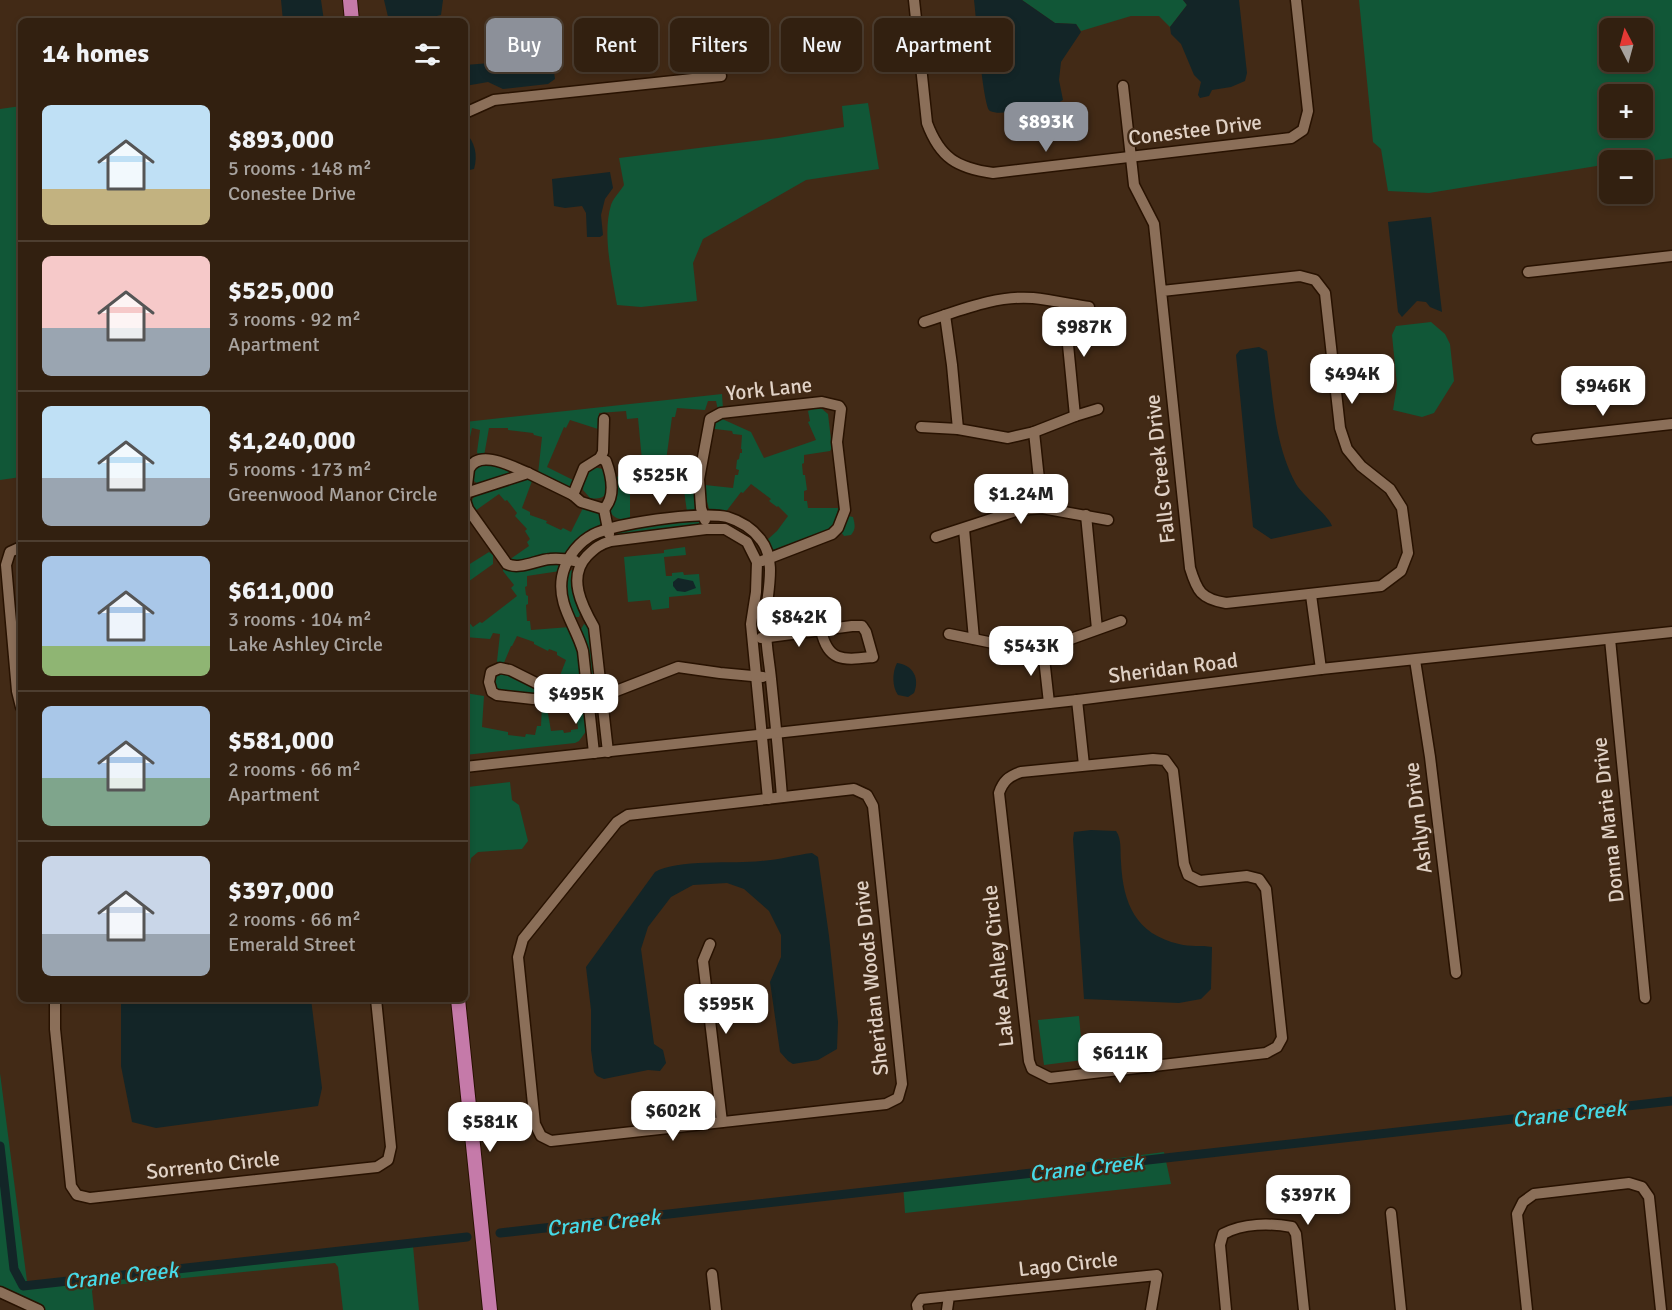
<!DOCTYPE html>
<html lang="en">
<head>
<meta charset="utf-8">
<style>
	body { margin:0; font-family:Signika,sans-serif; background:#3d2d1e; color:#f1f3f6; height:100vh; display:flex; flex-direction:column; font-size:22px; white-space:nowrap }
	* { box-sizing:border-box; margin:0 }
	p { font-size:20px; color:#a8a39f }
	.icon { flex:none; width:33px; height:33px; fill:none; stroke:currentColor; stroke-width:2; stroke-linecap:round; stroke-linejoin:round }
	.map { position:relative; flex:1; overflow:hidden }
	.sheet { position:absolute; left:18px; top:18px; width:450px; height:984px; display:flex; flex-direction:column; background:#322010; border-radius:9px; box-shadow:0 3px 9px #0003,0 0 0 2px #4d3e30 }
	.sheet>* { flex:none }
	.hud { position:absolute; left:486px; top:18px; width:570px; height:54px; display:flex; gap:12px }
	.needle { width:39px; rotate:354deg }
	.fabs { position:absolute; left:1599px; top:18px; display:grid; gap:12px }
	.fabs a { display:grid; place-items:center; width:54px; height:54px; border-radius:9px; background:#322010; box-shadow:0 3px 9px #0003,0 0 0 2px #4d3e30; font-size:30px }
	.price { position:absolute; translate:-50% -51px; padding:0 14px; border-radius:12px; background:#fff; color:#222; font-size:20px; line-height:39px; filter:drop-shadow(0 2px 3px #0008) }
	.price::after { content:''; position:absolute; left:50%; top:36px; width:18px; height:14px; margin-left:-9px; background:inherit; clip-path:polygon(0 0,100% 0,50% 100%) }
	.price.current { background:#8c9099; color:#fff }
	ul { padding:0; list-style:none }
	li { display:flex; align-items:center; gap:18px; height:150px; padding:0 24px }
	li+li { border-top:2px solid #4d3e30 }
	li span { display:grid; place-items:center; flex:none; width:168px; height:120px; border-radius:9px; color:#555 }
	li>.icon { margin-inline-start:auto }
	span .icon { width:72px; height:72px; fill:#fffc; stroke-width:1 }
	li b { font-size:26px }
	h2 { display:flex; justify-content:space-between; align-items:center; height:72px; padding:0 24px; font-size:26px }
	.tag { padding:0 21px; border-radius:9px; background:#322010; box-shadow:0 3px 9px #0003,0 0 0 2px #4d3e30; font-size:21px; line-height:54px }
	.tag.current { background:#8c9099; color:#fff }
	.map>svg:first-child { display:block }
	.green { fill:#115737; fill-rule:evenodd }
	.water { fill:#132527 }
	.lines { fill:none; stroke-linecap:round; stroke-linejoin:round }
	.canal { stroke:#132527; stroke-width:9 }
	.minor-casing { stroke:#281201; stroke-width:13 }
	.major-casing { stroke:#281201; stroke-width:16 }
	.minor { stroke:#8b6f59; stroke-width:10 }
	.major { stroke:#c57aa9; stroke-width:14 }
	.labels { text-anchor:middle; stroke-width:4.5; stroke-linejoin:round; paint-order:stroke }
	.street-label { font-size:21px; fill:#e1d2c6; stroke:#422a16 }
	.water-label { font-size:22px; font-style:italic; fill:#46d9e6; stroke:#422a16 }
</style>
</head>
<body>
<div class="map">
<svg width="1672" height="1310" viewBox="0 0 1672 1310">
	<rect width="100%" height="100%" fill="#422a16"/>
	<g class="green">
		<path d="M1022,0H1183L1187,5L1170,27L1159,16H1131L1081,31L1076,24L1055,23Z"/>
		<path d="M1359,0H1672V158L1648,161L1647,158L1610,160L1609,164L1429,193L1388,191L1381,149L1373,142ZM1610,28H1642V62H1610ZM1610,94H1642V128H1610Z"/>
		<path d="M868,103L879,169L806,180L703,239L693,263L697,301L641,307L617,305C612,275 602,234 611,205C613,198 620,192 624,185L619,158L778,138L844,127L842,106Z"/>
		<path d="M21,106V477L0,480V109Z"/>
		<path d="M1431,322L1445,334L1450,344L1454,381L1434,413L1422,417L1393,410L1397,385L1392,335L1396,326Z"/>
		<path d="M722,394L723,409L718,410L716,401H708L705,410L677,408L675,417H672L666,461L696,467V509L694,512H687L683,483L630,488V519C619,520 614,519 608,509L614,477L632,475L633,473L643,471L638,418L627,419L626,411L599,413L598,429L570,420L566,428L564,427L547,467L575,481L570,487L538,474L542,437L534,435L533,433L508,430V428H489L484,456L479,457L477,452L480,430L472,428L470,437L465,436V422Z"/>
		<path d="M816,408L822,409L828,414L832,448L830,451L804,455V463L802,464L803,475H805L807,490L804,491V501H807L808,508H838L837,522L827,531L772,553L767,540L777,531L788,516L778,506L777,507L769,501L771,499L751,484L743,493L741,492L725,513L709,509L704,491L705,485L733,488L735,475H738L739,470L736,469L737,460L739,459L740,453H742V449H741L742,435L733,434L732,431L715,429H713L714,422L720,418L751,432L764,458L816,440L808,422L810,421L808,411Z"/>
		<path d="M494,464L510,471L508,476L478,484L474,481L473,472C478,464 485,465 494,464Z"/>
		<path d="M593,467L603,469C607,483 613,502 590,498L583,490L584,473Z"/>
		<path d="M528,477L532,481L522,508L530,512V515L547,521L546,523L561,530L563,528L571,532L584,506L600,509L601,524L583,535L565,553L546,554L521,562L509,560L529,546L527,542L530,539L525,531L527,529L515,516L517,513L507,500L505,501L499,494L475,511L471,504L473,498L479,493Z"/>
		<path d="M848,516L853,517C855,525 856,529 851,535L844,536L841,532Z"/>
		<path d="M701,519L702,525L619,535L616,532L617,529Z"/>
		<path d="M685,547L686,555L664,557L666,576H672V573L683,572L684,575L699,574L701,594L669,597V608L652,610L650,600L628,602L624,557L664,553V550Z"/>
		<path d="M489,552L493,555V564L465,584V567Z"/>
		<path d="M546,563H559L561,567L560,571L527,576V586L525,587L526,595L528,596V604L526,605L527,621H530L531,630L570,627L577,639L581,682C577,692 564,693 556,686L566,660L557,655V652L549,649L548,651L534,644V642L517,636L512,646H511L503,665L498,663L497,661L500,634L493,633L490,639L465,637V620H467L473,627L480,622L482,623L517,596L511,588L514,585L503,571V567Z"/>
		<path d="M571,570L575,572C573,588 573,599 580,614L579,617H574C568,602 560,584 571,570Z"/>
		<path d="M584,624L591,629L596,686L594,687L590,686L581,629Z"/>
		<path d="M504,673L536,688L535,694L533,696L498,690L495,687L494,680L498,674Z"/>
		<path d="M465,693L484,696L482,727L508,732V735L525,737L526,734L535,735L537,726H541L542,705L546,702L551,731L563,730L564,733L571,732V730L578,729L576,708L582,706L583,701L587,730L579,741L575,743L465,755Z"/>
		<path d="M510,782L512,800L519,805L528,841L522,849L478,852L471,858L469,871L465,872V790L468,787Z"/>
		<path d="M1079,1016L1083,1060L1044,1065L1038,1020Z"/>
		<path d="M0,1073L28,1289L104,1276L413,1246L419,1310H343L338,1267L335,1263L94,1287L92,1291L94,1310H43L0,1293Z"/>
		<path d="M1164,1152L1171,1184L905,1213L903,1184L972,1178V1177Z"/>
	</g>
	<g class="water">
		<path d="M281,0H321L324,21H283Z"/>
		<path d="M384,0H443L441,15L416,21H389Z"/>
		<path d="M974,0H1022L1055,23L1076,24L1081,32L1061,62L1059,80L1063,100C1051,108 1037,109 1023,110C1014,111 998,115 990,111C983,107 976,15 974,0Z"/>
		<path d="M1183,0H1239L1247,73L1245,81L1231,87L1212,90L1209,96L1200,98L1198,95L1201,82L1194,75L1181,44L1171,34L1170,27L1187,5Z"/>
		<path d="M552,58L555,79L548,84L503,89L488,82L465,86V65Z"/>
		<path d="M465,132C475,142 478,155 474,169L465,171Z"/>
		<path d="M610,172L613,188L605,199L601,215L603,235L600,237H587L586,213L582,206L565,208L554,206L552,179Z"/>
		<path d="M1431,217L1442,312L1430,307L1426,302L1417,301L1402,317L1398,312L1388,222Z"/>
		<path d="M1259,347L1267,351C1273,395 1274,444 1296,484C1304,497 1329,516 1332,526L1271,539L1253,527L1236,355L1240,350Z"/>
		<path d="M678,578L693,581L696,588L685,592L677,591L673,586V582Z"/>
		<path d="M897,663C913,665 920,678 914,693L908,697L898,695C892,687 892,672 897,663Z"/>
		<path d="M1091,830L1116,831C1122,839 1120,851 1121,862C1123,904 1136,934 1179,944C1190,947 1201,945 1212,947L1211,989L1201,999L1179,1003L1084,999L1073,839L1074,832Z"/>
		<path d="M812,853L818,857L829,936L838,1022L837,1049L818,1060L793,1064L788,1061L780,1052L770,982L781,957V935L769,911L744,889L727,883L693,885L671,897L648,927L641,949L654,1044L663,1050L666,1063L660,1071L648,1070L604,1079L597,1076L594,1072L591,1050V1010L586,967L655,872C676,859 735,864 761,861C779,860 795,855 812,853Z"/>
		<path d="M121,999H311L322,1088L318,1106L156,1128L132,1122L121,1066Z"/>
	</g>
	<g class="lines">
		<g class="canal">
			<path d="M0,1146L14,1269L23,1286L467,1237"/>
			<path d="M500,1233L1672,1101"/>
		</g>
		<defs>
			<g id="minor">
				<path d="M914,0L927,123C940,158 957,168 993,173L1291,138L1303,130L1308,111L1296,0"/>
				<path d="M1123,86L1134,185L1154,224L1190,568C1197,591 1201,599 1226,603L1381,586L1401,571L1408,553L1402,508L1390,489L1361,466L1347,449L1340,428L1325,293L1315,280L1300,276L1162,291"/>
				<path d="M465,113L494,100L721,76"/>
				<path d="M1528,272L1672,256"/>
				<path d="M1064,304L1075,416"/>
				<path d="M945,315L952,365L958,429"/>
				<path d="M924,322C959,311 995,295 1033,298C1051,300 1070,304 1089,307"/>
				<path d="M921,427L958,429L1008,438L1034,432L1075,416L1098,409"/>
				<path d="M1034,432L1042,508"/>
				<path d="M1537,439L1672,424"/>
				<path d="M600,458L603,452L604,419"/>
				<path d="M466,493L469,469C479,448 513,467 528,473"/>
				<path d="M573,495L584,468L600,458L606,461C612,477 616,496 604,509"/>
				<path d="M1086,515L1097,629"/>
				<path d="M705,520L701,508L699,479L710,419L721,413L822,402L839,406L841,409L837,442L845,510L838,528L832,534L762,561"/>
				<path d="M964,529L974,639"/>
				<path d="M936,537L1019,510L1042,508L1108,520"/>
				<path d="M21,547L10,552L6,565L17,691L21,707"/>
				<path d="M575,561C566,559 559,558 550,559C536,560 520,570 507,564L468,509L465,500L466,493L528,473L573,495L581,502L604,509L609,534"/>
				<path d="M1311,595L1321,669"/>
				<path d="M949,634L998,644L1043,649L1121,621"/>
				<path d="M761,638L852,626H862L866,632L873,657C844,660 828,663 821,630"/>
				<path d="M1610,639L1645,998"/>
				<path d="M1043,649L1049,703"/>
				<path d="M1415,660L1430,757L1456,973"/>
				<path d="M562,696L510,670L500,668L491,672L489,682L492,692L497,695L533,699L611,693L678,667L720,673L763,677"/>
				<path d="M1077,700L1084,765"/>
				<path d="M608,752L594,627C582,606 567,577 587,556C595,548 600,544 611,541L706,529H725L747,542L757,562L756,592L751,624L768,799"/>
				<path d="M594,753L583,651C576,626 557,605 562,577C565,561 575,546 589,537C609,523 704,511 727,517C740,521 753,529 761,540C777,560 767,593 766,615C764,636 769,658 771,679C775,718 779,758 782,797"/>
				<path d="M1153,759L1165,760L1173,771L1184,864L1188,875L1200,881L1247,876L1259,879L1266,889L1282,1038L1277,1047L1266,1053L1050,1078L1032,1069L1029,1061L999,793C1003,781 1009,776 1021,772Z"/>
				<path d="M465,767L1077,700L1321,669L1672,632"/>
				<path d="M854,789L867,795L873,806L902,1084L898,1098L886,1104L551,1141L541,1136L535,1124L518,957L523,939L617,822L628,815Z"/>
				<path d="M710,944L703,961L722,1122"/>
				<path d="M55,999V1029L71,1186L77,1195L90,1198L377,1167L388,1160L391,1147L376,999"/>
				<path d="M1391,1213L1401,1310"/>
				<path d="M712,1274L716,1310"/>
				<path d="M0,1292L39,1310"/>
				<path d="M918,1310L917,1305L921,1299L949,1296"/>
				<path d="M947,1310L949,1296L1157,1275L1151,1310"/>
				<path d="M1226,1310L1220,1245L1223,1234C1243,1223 1270,1223 1292,1227L1296,1234L1304,1310"/>
				<path d="M1527,1310L1517,1214L1523,1202L1534,1194L1629,1183L1642,1187L1649,1197L1661,1310"/>
			</g>
			<g id="major">
				<path d="M350,0L352,21"/>
				<path d="M458,999L490,1310"/>
			</g>
		</defs>
		<use href="#minor" class="minor-casing"/>
		<use href="#major" class="major-casing"/>
		<use href="#minor" class="minor"/>
		<use href="#major" class="major"/>
	</g>
	<g class="labels">
		<g class="street-label">
			<text transform="translate(1195 130) rotate(-7)" y="7">Conestee Drive</text>
			<text transform="translate(769 389) rotate(-6)" y="7">York Lane</text>
			<text transform="translate(1160 469) rotate(-96)" y="7">Falls Creek Drive</text>
			<text transform="translate(1173 668) rotate(-7)" y="7">Sheridan Road</text>
			<text transform="translate(1418 818) rotate(-97)" y="7">Ashlyn Drive</text>
			<text transform="translate(1608 820) rotate(-96)" y="7">Donna Marie Drive</text>
			<text transform="translate(998 966) rotate(-96)" y="7">Lake Ashley Circle</text>
			<text transform="translate(871 978) rotate(-96)" y="7">Sheridan Woods Drive</text>
			<text transform="translate(213 1165) rotate(-6)" y="7">Sorrento Circle</text>
			<text transform="translate(1068 1264) rotate(-6)" y="7">Lago Circle</text>
		</g>
		<g class="water-label">
			<text transform="translate(1569 1113) rotate(-6)" y="8">Crane Creek</text>
			<text transform="translate(1086 1167) rotate(-6)" y="8">Crane Creek</text>
			<text transform="translate(603 1222) rotate(-6)" y="8">Crane Creek</text>
			<text transform="translate(121 1275) rotate(-6)" y="8">Crane Creek</text>
		</g>
	</g>
</svg>
<div class="fabs">
<a><svg class="needle" viewBox="-14 -14 28 28"><path d="M0-13l5 13h-10z" fill="#e53935"/><path d="M0 13l5-13h-10z" fill="#a8a39f"/></svg></a>
<a>+</a>
<a>−</a>
</div>
<b class="price current" style="left:1046px;top:153px">$893K</b>
<b class="price" style="left:1084px;top:358px">$987K</b>
<b class="price" style="left:1352px;top:405px">$494K</b>
<b class="price" style="left:1603px;top:417px">$946K</b>
<b class="price" style="left:660px;top:506px">$525K</b>
<b class="price" style="left:1021px;top:525px">$1.24M</b>
<b class="price" style="left:799px;top:648px">$842K</b>
<b class="price" style="left:1031px;top:677px">$543K</b>
<b class="price" style="left:576px;top:725px">$495K</b>
<b class="price" style="left:726px;top:1035px">$595K</b>
<b class="price" style="left:1120px;top:1084px">$611K</b>
<b class="price" style="left:673px;top:1142px">$602K</b>
<b class="price" style="left:490px;top:1153px">$581K</b>
<b class="price" style="left:1308px;top:1226px">$397K</b>
<div class="hud">
<a class="tag current">Buy</a>
<a class="tag">Rent</a>
<a class="tag">Filters</a>
<a class="tag">New</a>
<a class="tag">Apartment</a>
</div>
<section class="sheet">
<h2>14 homes<svg class="icon" aria-label="filters" viewBox="0 0 24 24"><path d="M4 7h16M4 17h16"/><circle cx="9" cy="7" r="2"/><circle cx="15" cy="17" r="2"/></svg></h2>
<ul>
<li><span style="background:linear-gradient(#bfe0f5 70%,#c2b280 0)"><svg class="icon" aria-label="home" viewBox="0 0 24 24"><path d="M3 11l9-7 9 7M6 9v11h12V9"/></svg></span><div><b>$893,000</b><p>5 rooms · 148 m²</p><p>Conestee Drive</p></div></li>
<li><span style="background:linear-gradient(#f6c9c9 60%,#9aa5b1 0)"><svg class="icon" aria-label="home" viewBox="0 0 24 24"><path d="M3 11l9-7 9 7M6 9v11h12V9"/></svg></span><div><b>$525,000</b><p>3 rooms · 92 m²</p><p>Apartment</p></div></li>
<li><span style="background:linear-gradient(#bfe0f5 60%,#9aa5b1 0)"><svg class="icon" aria-label="home" viewBox="0 0 24 24"><path d="M3 11l9-7 9 7M6 9v11h12V9"/></svg></span><div><b>$1,240,000</b><p>5 rooms · 173 m²</p><p>Greenwood Manor Circle</p></div></li>
<li><span style="background:linear-gradient(#a9c7e8 75%,#8fb573 0)"><svg class="icon" aria-label="home" viewBox="0 0 24 24"><path d="M3 11l9-7 9 7M6 9v11h12V9"/></svg></span><div><b>$611,000</b><p>3 rooms · 104 m²</p><p>Lake Ashley Circle</p></div></li>
<li><span style="background:linear-gradient(#a9c7e8 60%,#7fa58c 0)"><svg class="icon" aria-label="home" viewBox="0 0 24 24"><path d="M3 11l9-7 9 7M6 9v11h12V9"/></svg></span><div><b>$581,000</b><p>2 rooms · 66 m²</p><p>Apartment</p></div></li>
<li><span style="background:linear-gradient(#c9d6e8 65%,#9aa5b1 0)"><svg class="icon" aria-label="home" viewBox="0 0 24 24"><path d="M3 11l9-7 9 7M6 9v11h12V9"/></svg></span><div><b>$397,000</b><p>2 rooms · 66 m²</p><p>Emerald Street</p></div></li>
</ul>
</section>
</div>
</body>
</html>
